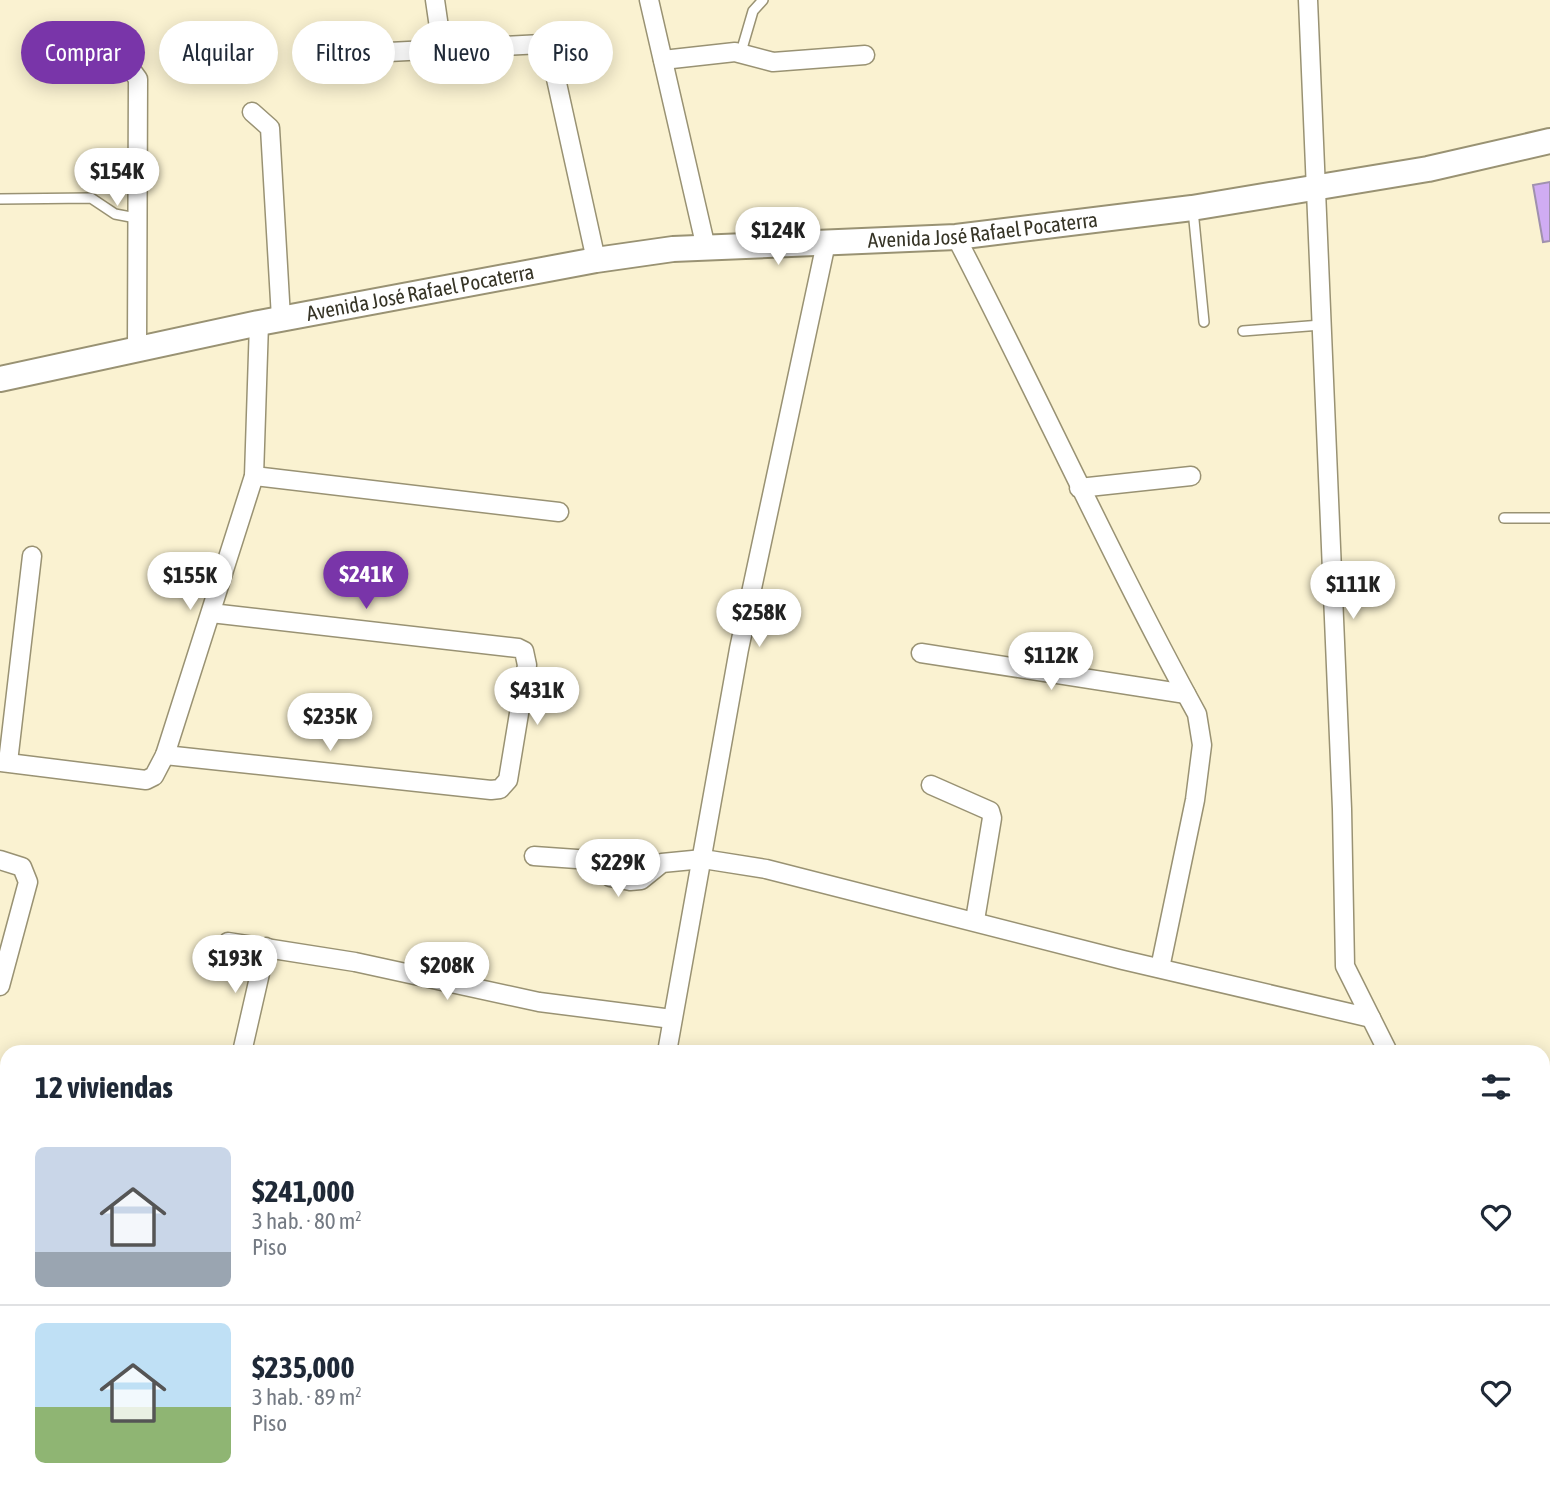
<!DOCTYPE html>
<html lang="es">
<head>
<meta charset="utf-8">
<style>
	body { margin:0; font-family:"Asap Condensed",sans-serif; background:#f6f6f7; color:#1f2937; height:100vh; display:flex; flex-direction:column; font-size:26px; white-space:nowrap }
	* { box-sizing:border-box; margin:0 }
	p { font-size:23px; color:#747a83 }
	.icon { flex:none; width:38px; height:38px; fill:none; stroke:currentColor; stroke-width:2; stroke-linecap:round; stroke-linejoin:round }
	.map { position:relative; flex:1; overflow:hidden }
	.panel { position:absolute; left:0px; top:1045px; width:1550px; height:450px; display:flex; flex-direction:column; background:#fff; border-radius:21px 21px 0 0; box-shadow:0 4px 18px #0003 }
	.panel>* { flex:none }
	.top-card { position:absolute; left:21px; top:21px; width:700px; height:63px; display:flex; gap:14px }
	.price { position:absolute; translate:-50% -60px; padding:0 16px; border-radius:24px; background:#fff; color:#222; font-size:23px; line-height:46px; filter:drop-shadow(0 2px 4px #0008) }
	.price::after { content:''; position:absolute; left:50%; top:42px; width:21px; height:16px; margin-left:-10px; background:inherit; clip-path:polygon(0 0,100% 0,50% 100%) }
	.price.selected { background:#7935a9; color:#fff }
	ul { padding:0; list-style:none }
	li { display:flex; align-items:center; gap:21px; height:175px; padding:0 35px }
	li+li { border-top:2px solid #e0e1e3 }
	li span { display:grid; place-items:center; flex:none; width:196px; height:140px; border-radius:10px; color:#555 }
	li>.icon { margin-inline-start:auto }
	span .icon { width:84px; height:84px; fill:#fffc; stroke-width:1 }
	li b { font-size:30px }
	h2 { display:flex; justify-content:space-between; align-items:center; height:84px; padding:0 35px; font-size:30px }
	.chip { padding:0 24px; border-radius:32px; background:#fff; box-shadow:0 4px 18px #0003; font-size:24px; line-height:63px }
	.chip.selected { background:#7935a9; color:#fff }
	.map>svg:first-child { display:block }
	.building { fill:#d0acf3; stroke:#a091ae; stroke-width:2 }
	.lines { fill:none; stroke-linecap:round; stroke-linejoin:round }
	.lane-casing { stroke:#999273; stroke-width:12 }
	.street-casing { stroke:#999273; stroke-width:21 }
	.secondary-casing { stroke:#999273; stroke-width:28 }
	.lane { stroke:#fff; stroke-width:9 }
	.street { stroke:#fff; stroke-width:18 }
	.secondary { stroke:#fff; stroke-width:24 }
	.labels { text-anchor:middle; stroke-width:5; stroke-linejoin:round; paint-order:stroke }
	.street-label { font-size:21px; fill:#363426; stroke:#fff }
</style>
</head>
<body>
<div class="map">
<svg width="1550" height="1494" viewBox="0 0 1550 1494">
	<rect width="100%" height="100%" fill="#faf2d1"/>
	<path class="building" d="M1550,182V241L1543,242L1533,185Z"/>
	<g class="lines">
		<defs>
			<g id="lane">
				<path d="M741,52L753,11L763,0"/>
				<path d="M0,199L91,198L115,214L136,218"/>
				<path d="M1193,210L1204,322"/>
				<path d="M1243,331L1321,325"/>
				<path d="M1504,518H1550"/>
			</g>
			<g id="street">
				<path d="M435,0L442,48"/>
				<path d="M649,0L706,248"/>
				<path d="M1308,0L1342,809L1345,966L1388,1052"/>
				<path d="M311,56L542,44L549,47L596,260"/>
				<path d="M663,60L735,52L773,62L865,55"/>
				<path d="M101,66L130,68L138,79L137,348"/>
				<path d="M252,112L270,128L281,318"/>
				<path d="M956,237C1038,395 1111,557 1197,714L1202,745L1195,800L1160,968"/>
				<path d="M254,476L559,512"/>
				<path d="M1079,488L1191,476"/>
				<path d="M921,653L1186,694"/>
				<path d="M165,755L491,790L500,789L508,780L527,665L524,651L518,648L211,613"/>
				<path d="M0,762L146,780L154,776L165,755L254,476L259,323"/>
				<path d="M8,762L32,556"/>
				<path d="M931,785L990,811L992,818L975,920"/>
				<path d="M534,856L591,860L610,877L630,881L641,880L662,863L703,859L766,869L1123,960L1371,1018"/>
				<path d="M0,860L22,867L28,882L0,986"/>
				<path d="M228,942L355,962L539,1002L672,1019"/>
				<path d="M242,1052L266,947"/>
				<path d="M667,1052L739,649L826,243"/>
				<path d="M0,1241L7,1197"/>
				<path d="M0,1360L7,1361"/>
				<path d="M1544,1389L1547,1397L1544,1423"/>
				<path d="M142,1494V1488"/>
				<path d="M273,1494L274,1488"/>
				<path d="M614,1494V1488"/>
				<path d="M1220,1494L1221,1488"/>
				<path d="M1337,1494V1488"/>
			</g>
			<g id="secondary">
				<path id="s1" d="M0,379L259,323L596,260L673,249L956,237L1192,208L1428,169L1550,141"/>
			</g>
		</defs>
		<use href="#lane" class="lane-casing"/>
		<use href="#street" class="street-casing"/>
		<use href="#secondary" class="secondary-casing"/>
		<use href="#lane" class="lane"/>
		<use href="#street" class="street"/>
		<use href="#secondary" class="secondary"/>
	</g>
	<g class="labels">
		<g class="street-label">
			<text dy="7" stroke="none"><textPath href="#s1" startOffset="996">Avenida José Rafael Pocaterra</textPath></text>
			<text dy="7" stroke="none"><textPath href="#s1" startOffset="429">Avenida José Rafael Pocaterra</textPath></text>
		</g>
	</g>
</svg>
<b class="price" style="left:117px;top:208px">$154K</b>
<b class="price" style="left:778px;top:267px">$124K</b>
<b class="price selected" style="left:366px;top:611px">$241K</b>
<b class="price" style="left:190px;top:612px">$155K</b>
<b class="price" style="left:1353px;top:621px">$111K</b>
<b class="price" style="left:759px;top:649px">$258K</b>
<b class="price" style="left:1051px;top:692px">$112K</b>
<b class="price" style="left:537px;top:727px">$431K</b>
<b class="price" style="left:330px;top:753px">$235K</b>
<b class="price" style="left:618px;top:899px">$229K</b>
<b class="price" style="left:235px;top:995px">$193K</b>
<b class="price" style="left:447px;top:1002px">$208K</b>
<div class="top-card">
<a class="chip selected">Comprar</a>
<a class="chip">Alquilar</a>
<a class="chip">Filtros</a>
<a class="chip">Nuevo</a>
<a class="chip">Piso</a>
</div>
<section class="panel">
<h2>12 viviendas<svg class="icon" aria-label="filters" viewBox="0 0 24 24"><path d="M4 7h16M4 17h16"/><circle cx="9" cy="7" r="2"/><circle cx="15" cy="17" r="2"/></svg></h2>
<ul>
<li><span style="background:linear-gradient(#c9d6e8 75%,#9aa5b1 0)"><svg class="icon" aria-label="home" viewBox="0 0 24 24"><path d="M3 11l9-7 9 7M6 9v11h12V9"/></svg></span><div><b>$241,000</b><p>3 hab. · 80 m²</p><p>Piso</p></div><svg class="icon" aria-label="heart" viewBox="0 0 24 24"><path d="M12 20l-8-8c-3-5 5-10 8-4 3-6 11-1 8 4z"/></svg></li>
<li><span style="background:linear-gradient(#bfe0f5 60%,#8fb573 0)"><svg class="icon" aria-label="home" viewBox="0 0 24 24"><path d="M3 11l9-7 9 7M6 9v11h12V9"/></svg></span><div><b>$235,000</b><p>3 hab. · 89 m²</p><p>Piso</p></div><svg class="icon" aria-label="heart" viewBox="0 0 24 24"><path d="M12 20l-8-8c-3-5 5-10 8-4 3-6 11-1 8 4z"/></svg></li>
</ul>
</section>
</div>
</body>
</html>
